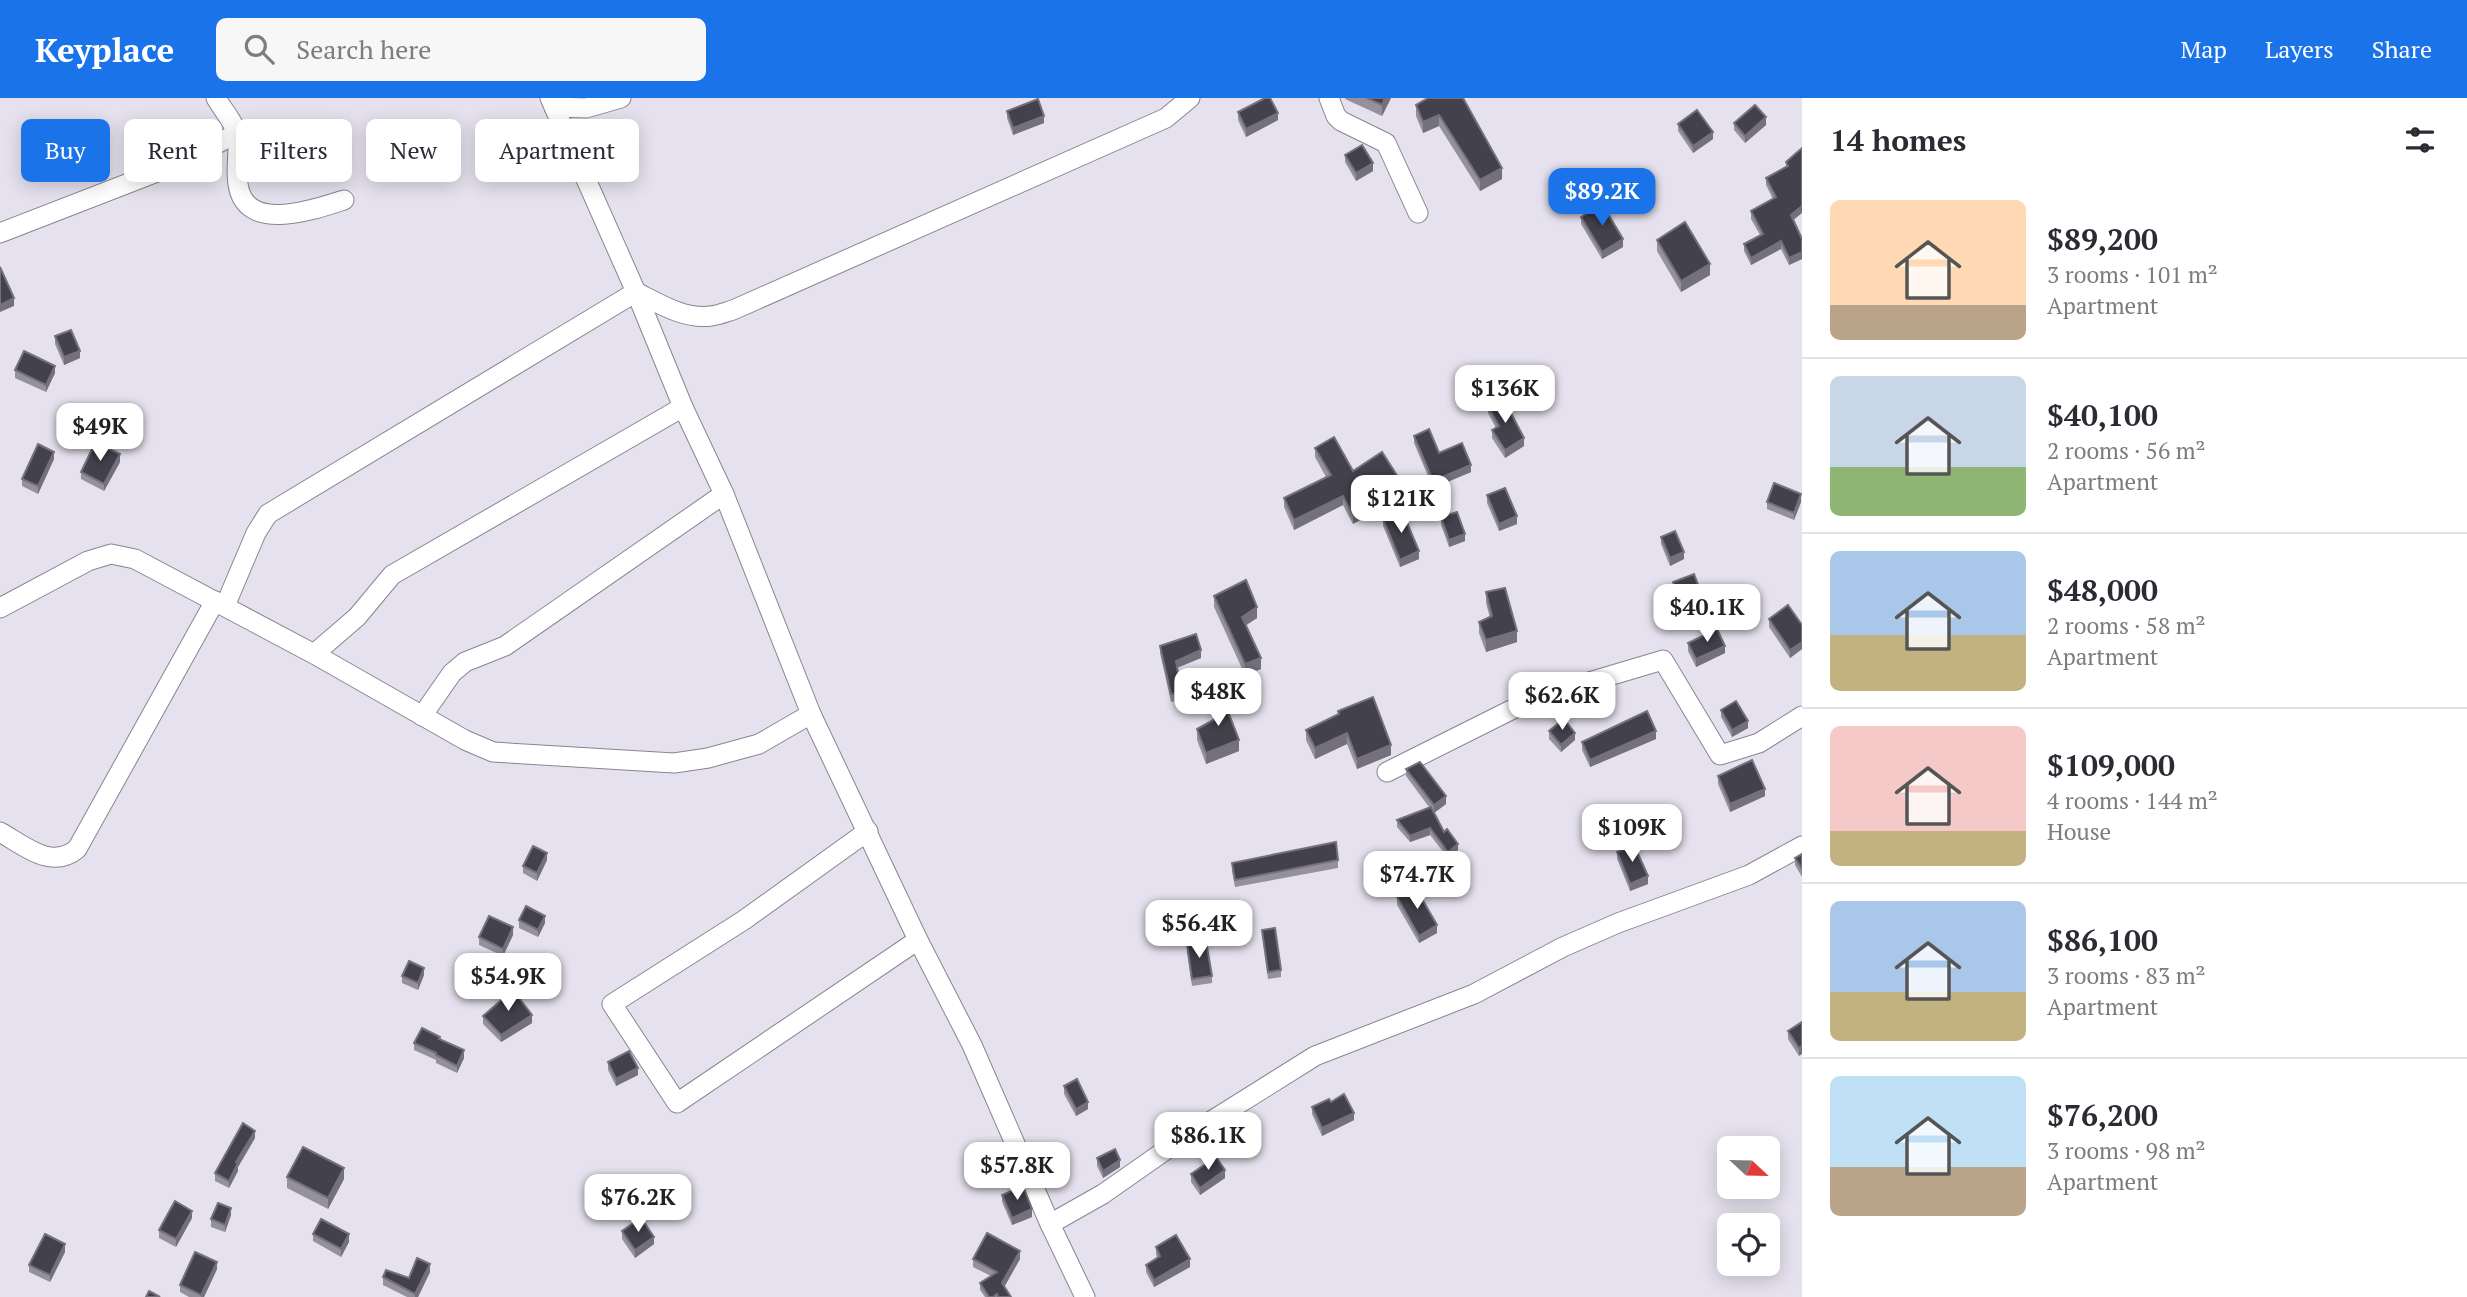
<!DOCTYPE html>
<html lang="en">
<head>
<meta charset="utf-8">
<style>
	body { margin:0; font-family:"PT Serif",serif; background:#f7f7f7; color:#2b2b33; height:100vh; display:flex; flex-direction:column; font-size:26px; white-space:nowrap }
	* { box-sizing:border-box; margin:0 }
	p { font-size:23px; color:#7c7c81 }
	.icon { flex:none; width:38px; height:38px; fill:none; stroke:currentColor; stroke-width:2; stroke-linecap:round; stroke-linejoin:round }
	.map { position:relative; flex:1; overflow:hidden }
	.details { display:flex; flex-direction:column; background:#fff; width:665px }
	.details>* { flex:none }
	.top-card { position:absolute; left:21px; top:21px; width:665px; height:63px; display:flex; gap:14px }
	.needle { width:46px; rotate:112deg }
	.fabs { position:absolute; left:1717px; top:1038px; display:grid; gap:14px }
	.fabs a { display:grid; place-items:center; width:63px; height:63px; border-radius:10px; background:#fff; box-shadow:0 4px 18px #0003; font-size:35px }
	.price { position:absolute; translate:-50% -60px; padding:0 16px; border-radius:14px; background:#fff; color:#222; font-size:23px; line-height:46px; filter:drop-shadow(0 2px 4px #0008) }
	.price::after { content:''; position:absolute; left:50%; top:42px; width:21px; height:16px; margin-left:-10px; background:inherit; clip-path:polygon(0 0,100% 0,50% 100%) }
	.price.on { background:#1a73e8; color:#fff }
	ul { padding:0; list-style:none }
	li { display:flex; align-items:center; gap:21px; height:175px; padding:0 28px }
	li+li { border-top:2px solid #e1e1e2 }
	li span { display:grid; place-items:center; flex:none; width:196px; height:140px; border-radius:10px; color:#555 }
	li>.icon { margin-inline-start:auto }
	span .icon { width:84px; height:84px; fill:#fffc; stroke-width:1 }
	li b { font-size:30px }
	h2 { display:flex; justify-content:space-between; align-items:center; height:84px; padding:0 28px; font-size:30px }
	.pill { padding:0 24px; border-radius:10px; background:#fff; box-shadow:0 4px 18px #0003; font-size:24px; line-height:63px }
	.pill.on { background:#1a73e8; color:#fff }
	header { display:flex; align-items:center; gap:42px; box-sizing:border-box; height:98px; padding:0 35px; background:#1a73e8; color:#fff }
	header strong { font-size:33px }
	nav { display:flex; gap:38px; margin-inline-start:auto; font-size:24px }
	.search { width:490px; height:63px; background:#f7f7f7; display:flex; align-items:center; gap:18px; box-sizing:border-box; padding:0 24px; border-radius:10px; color:#7c7c81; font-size:26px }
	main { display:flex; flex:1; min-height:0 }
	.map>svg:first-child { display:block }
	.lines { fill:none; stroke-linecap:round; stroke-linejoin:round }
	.street-casing { stroke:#888591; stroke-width:21 }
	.street { stroke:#fff; stroke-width:19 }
	.wall { fill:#94919c }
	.shaded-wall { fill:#74717c }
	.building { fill:#43414b; stroke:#74717c; stroke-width:2 }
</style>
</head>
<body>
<header>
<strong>Keyplace</strong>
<div class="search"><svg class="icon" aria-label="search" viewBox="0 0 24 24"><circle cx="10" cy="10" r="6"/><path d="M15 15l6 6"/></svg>Search here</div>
<nav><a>Map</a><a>Layers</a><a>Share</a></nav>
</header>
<main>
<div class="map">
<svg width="1802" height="1199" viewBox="0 0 1802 1199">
	<rect width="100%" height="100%" fill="#e5e1ee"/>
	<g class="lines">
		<defs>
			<g id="street">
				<path d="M216,0C222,11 235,25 237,37C240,53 235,70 238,86C245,136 313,112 344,102"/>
				<path d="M550,0L636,194L683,309L724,396L811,616L918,842L972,947L1050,1126L1085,1199"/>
				<path d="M1329,0L1336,18L1341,23L1386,45L1418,115"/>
				<path d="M554,9L586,10L621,0"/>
				<path d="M0,135L183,64L237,35"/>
				<path d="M225,508L256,435L268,416L636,194C658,205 685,222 711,218C719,217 726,214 733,212L1166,20L1190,0"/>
				<path d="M0,510L88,463L111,456L135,461L314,556L465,642L493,654L674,665L708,660L759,646L811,616"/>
				<path d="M314,556L357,519L392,477L683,309"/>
				<path d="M422,618L452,575L465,564L505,548L724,396"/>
				<path d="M1387,674L1535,600L1663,562L1720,657L1759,645L1802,618"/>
				<path d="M868,733L744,822L612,906L677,1005L918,842"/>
				<path d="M0,734C25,748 51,772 77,751L215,503"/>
				<path d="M1050,1126L1103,1096L1173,1047L1315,958L1474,896L1563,849L1618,825L1749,777L1802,748"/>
			</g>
		</defs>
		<use href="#street" class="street-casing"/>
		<use href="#street" class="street"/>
	</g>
	<g class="wall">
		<path d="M1345,0H1391L1382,18L1345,1Z"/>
		<path d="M1428,0L1502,81L1480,93L1439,28L1423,35L1416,18V7Z"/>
		<path d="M1007,13L1044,25L1013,37L1007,20Z"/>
		<path d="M1238,14L1278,22L1246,39L1238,22Z"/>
		<path d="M1734,25L1766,27L1745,45L1734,32Z"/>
		<path d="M1678,26L1713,41L1693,55L1678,33Z"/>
		<path d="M1802,50L1793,122L1802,141V161L1789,167L1781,151L1751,167L1744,153V146L1760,137L1751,121V113L1773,101L1766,87V80L1786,69V64Z"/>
		<path d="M1345,57L1373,73L1356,83L1345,64Z"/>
		<path d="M1581,119L1623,149L1602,161L1581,126Z"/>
		<path d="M1657,142L1710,177L1681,194L1657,153Z"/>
		<path d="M55,238L80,260L64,267L55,246Z"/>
		<path d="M15,272L55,275L46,294L15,280Z"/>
		<path d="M1488,308L1524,348L1505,360L1492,340V332L1496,330L1488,315Z"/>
		<path d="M1414,338L1439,355L1471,374L1433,390L1414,345Z"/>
		<path d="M1315,350L1353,373L1398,388L1372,406V415L1353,426L1343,407L1294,432L1284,409V400L1326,379L1315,359Z"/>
		<path d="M54,361L38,396L22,388V381Z"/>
		<path d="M120,364L104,393L81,381V374Z"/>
		<path d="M1487,397L1517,426L1499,433L1487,405Z"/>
		<path d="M1767,404H1801L1794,422L1767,411Z"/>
		<path d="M1441,419L1465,443L1449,449L1441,427Z"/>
		<path d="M1383,421L1419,461L1400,469L1383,428Z"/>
		<path d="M1661,439L1684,461L1670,468L1661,446Z"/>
		<path d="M1673,484L1700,499L1679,507L1673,491Z"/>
		<path d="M1486,494L1517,544L1486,554L1479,535V524L1490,520L1486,505Z"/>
		<path d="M1214,498L1257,520L1245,527L1261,571L1245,577L1214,509Z"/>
		<path d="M1769,521L1802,527V551L1790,560L1769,529Z"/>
		<path d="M1688,545L1725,555L1696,569L1688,553Z"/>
		<path d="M1160,548L1201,560L1177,570L1181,594V602L1171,604L1160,555Z"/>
		<path d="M1210,601L1239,653L1206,666L1197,642V631L1214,622L1210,612Z"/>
		<path d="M1721,612L1748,630L1732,639L1721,619Z"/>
		<path d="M1338,613L1391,657L1357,671L1347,646L1315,661L1306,642V632L1338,616Z"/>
		<path d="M1549,633L1575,642L1561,654L1549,641Z"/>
		<path d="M1656,641L1590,669L1582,652V644Z"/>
		<path d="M1406,671L1446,706L1434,715L1444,734L1458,752L1448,760L1430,737L1410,744L1397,729V722L1429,709L1406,678Z"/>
		<path d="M1718,678L1765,698L1730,714L1718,686Z"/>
		<path d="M1617,754L1648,786L1630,793L1617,761Z"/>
		<path d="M1802,756V779L1795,767V760Z"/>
		<path d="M547,762L537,783L523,775V768Z"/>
		<path d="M1338,762V770L1235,789L1232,773V765Z"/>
		<path d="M1397,799L1437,835L1419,845L1397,807Z"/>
		<path d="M519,822L545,825L538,839L519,830Z"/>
		<path d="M1262,832L1281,872V879L1268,881Z"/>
		<path d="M513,837L503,858L479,847V839Z"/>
		<path d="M1187,846L1212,878V885L1192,888L1187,854Z"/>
		<path d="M424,877L418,892L402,885V878Z"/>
		<path d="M483,918L532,925L501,944L483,926Z"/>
		<path d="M1802,924L1799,958L1788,941V933Z"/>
		<path d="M440,942L464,960L457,975L436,965V962L414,952V945Z"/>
		<path d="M608,964L638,977L616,988L608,972Z"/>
		<path d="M1064,988L1088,1011L1076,1018L1064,996Z"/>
		<path d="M1331,1004L1354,1022L1322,1038L1312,1016V1009Z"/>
		<path d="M255,1040L238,1069V1073L229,1090L215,1083V1075Z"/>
		<path d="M1097,1060L1120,1069L1103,1080L1097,1068Z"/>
		<path d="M1191,1076L1225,1080L1200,1097L1191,1084Z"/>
		<path d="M287,1079L344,1081L328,1111L287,1090Z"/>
		<path d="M1002,1097L1032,1119L1012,1127L1002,1104Z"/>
		<path d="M231,1117L225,1134L211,1129V1121Z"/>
		<path d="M192,1120L176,1149L159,1140V1132Z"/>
		<path d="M622,1133L654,1146L635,1160L622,1141Z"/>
		<path d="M313,1136L349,1144L341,1159L313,1143Z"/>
		<path d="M1156,1149L1190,1169L1154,1189L1146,1174V1167L1157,1160L1156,1156Z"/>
		<path d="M65,1154L50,1184L29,1174V1167Z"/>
		<path d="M973,1161H1020L1004,1189L1011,1199H985L980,1192V1185L991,1178L973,1169Z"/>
		<path d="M217,1171L204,1199H189L180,1194V1187Z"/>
		<path d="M430,1174L418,1199H407L383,1187V1179L409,1180Z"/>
	</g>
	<g class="shaded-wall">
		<path d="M1385,0H1391L1382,18V7Z"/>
		<path d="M1278,15V22L1246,39V31Z"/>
		<path d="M1439,17V28L1423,35V24Z"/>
		<path d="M1044,18V25L1013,37V30Z"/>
		<path d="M1766,19V27L1745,45V38Z"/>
		<path d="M1713,34V41L1693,55V48Z"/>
		<path d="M1373,65V73L1356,83V75Z"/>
		<path d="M1502,70V81L1480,93V82Z"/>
		<path d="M1802,108V115L1791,124V117Z"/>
		<path d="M1623,141V149L1602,161V154Z"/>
		<path d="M1781,143V151L1751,167V160Z"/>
		<path d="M1802,154V161L1789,167V160Z"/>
		<path d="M1710,166V177L1681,194V183Z"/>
		<path d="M14,200V208L0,214V207Z"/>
		<path d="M80,253V260L64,267V259Z"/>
		<path d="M55,268V275L46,294V287Z"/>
		<path d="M1524,340V348L1505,360V352Z"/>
		<path d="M54,354V361L38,396V388Z"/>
		<path d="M120,356V364L104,393V386Z"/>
		<path d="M1471,367V374L1433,390V383Z"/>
		<path d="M1398,379V388L1368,408V399Z"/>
		<path d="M1801,396V404L1794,422V415Z"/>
		<path d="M1343,398V407L1294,432V422Z"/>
		<path d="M1372,406V415L1353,426V417Z"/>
		<path d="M1517,418V426L1499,433V426Z"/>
		<path d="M1465,436V443L1449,449V442Z"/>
		<path d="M1419,453V461L1400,469V462Z"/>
		<path d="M1684,454V461L1670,468V460Z"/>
		<path d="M1700,492V499L1679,507V500Z"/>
		<path d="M1257,509V520L1242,530V519Z"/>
		<path d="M1517,533V544L1486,554V542Z"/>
		<path d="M1802,544V551L1790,560V552Z"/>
		<path d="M1725,548V555L1696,569V561Z"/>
		<path d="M1201,552V560L1176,570V563Z"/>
		<path d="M1261,560V571L1245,577V566Z"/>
		<path d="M1748,623V630L1732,639V632Z"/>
		<path d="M1656,633V641L1590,669V662Z"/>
		<path d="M1347,635V646L1315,661V650Z"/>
		<path d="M1575,635V642L1561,654V647Z"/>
		<path d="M1239,642V653L1206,666V655Z"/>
		<path d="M1391,647V657L1357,671V661Z"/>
		<path d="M1765,691V698L1730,714V706Z"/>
		<path d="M1446,698V706L1434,715V707Z"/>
		<path d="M1430,730V737L1410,744V738Z"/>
		<path d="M1458,746V752L1448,760V754Z"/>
		<path d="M547,755V762L537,783V775Z"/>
		<path d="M1648,778V786L1630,793V786Z"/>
		<path d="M545,818V825L538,839V832Z"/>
		<path d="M1437,827V835L1419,845V838Z"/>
		<path d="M513,829V837L503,858V851Z"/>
		<path d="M424,870V877L418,892V885Z"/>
		<path d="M532,917V925L501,944V937Z"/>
		<path d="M1802,948V956L1799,958V950Z"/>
		<path d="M464,952V960L457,975V968Z"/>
		<path d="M638,970V977L616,988V981Z"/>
		<path d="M1088,1004V1011L1076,1018V1011Z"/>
		<path d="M1354,1015V1022L1322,1038V1030Z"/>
		<path d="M255,1033V1040L238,1069V1073L229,1090V1083L236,1064Z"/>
		<path d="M1120,1062V1069L1103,1080V1073Z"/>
		<path d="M344,1070V1081L328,1111V1100Z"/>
		<path d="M1225,1072V1080L1200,1097V1090Z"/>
		<path d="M231,1110V1117L225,1134V1127Z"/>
		<path d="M1032,1111V1119L1012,1127V1120Z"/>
		<path d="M192,1113V1120L176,1149V1141Z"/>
		<path d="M349,1136V1144L341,1159V1151Z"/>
		<path d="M654,1139V1146L635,1160V1152Z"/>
		<path d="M65,1146V1154L50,1184V1177Z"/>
		<path d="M1020,1153V1161L1002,1193V1185Z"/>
		<path d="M1190,1161V1169L1154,1189V1182Z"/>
		<path d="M217,1164V1171L204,1199H201Z"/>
		<path d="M430,1166V1174L418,1199H415V1196Z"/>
	</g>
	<g class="building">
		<path d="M1265,0H1270L1278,15L1246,31L1238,14Z"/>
		<path d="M1367,0H1385L1382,7Z"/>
		<path d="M1428,0H1463L1502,70L1480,82L1439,17L1423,24L1416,7Z"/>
		<path d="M1038,1L1044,18L1013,30L1007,13Z"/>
		<path d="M1755,7L1766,19L1745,38L1734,25Z"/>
		<path d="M1697,12L1713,34L1693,48L1678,26Z"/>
		<path d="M1362,47L1373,65L1356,75L1345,57Z"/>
		<path d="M1802,50V108L1791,117L1802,141V154L1789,160L1781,143L1751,160L1744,146L1763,136L1751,113L1776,99L1766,80L1788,68L1786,64Z"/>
		<path d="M1602,106L1623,141L1602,154L1581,119Z"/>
		<path d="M1685,124L1710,166L1681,183L1657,142Z"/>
		<path d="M0,169L14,200L0,207Z"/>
		<path d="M71,232L80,253L64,259L55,238Z"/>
		<path d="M24,253L55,268L46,287L15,272Z"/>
		<path d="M1503,300L1524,340L1505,352L1492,332L1499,328L1488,308Z"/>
		<path d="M1429,331L1439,355L1462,345L1471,367L1433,383L1414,338Z"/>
		<path d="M1334,339L1353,373L1382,354L1398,379L1368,399L1372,406L1353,417L1343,398L1294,422L1284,400L1331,377L1315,350Z"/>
		<path d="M95,345L120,356L104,386L81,374Z"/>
		<path d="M38,346L54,354L38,388L22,381Z"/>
		<path d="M1774,385L1801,396L1794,415L1767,404Z"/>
		<path d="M1505,390L1517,418L1499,426L1487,397Z"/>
		<path d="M1402,413L1419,453L1400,462L1383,421Z"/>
		<path d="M1457,414L1465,436L1449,442L1441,419Z"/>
		<path d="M1675,433L1684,454L1670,460L1661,439Z"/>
		<path d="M1694,476L1700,492L1679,500L1673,484Z"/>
		<path d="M1246,482L1257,509L1242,519L1261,560L1245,566L1214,498Z"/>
		<path d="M1505,490L1517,533L1486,542L1479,524L1492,518L1486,494Z"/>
		<path d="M1788,507L1802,527V544L1790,552L1769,521Z"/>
		<path d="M1717,531L1725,548L1696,561L1688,545Z"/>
		<path d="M1196,536L1201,552L1176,563L1181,594L1171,596L1160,548Z"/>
		<path d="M1222,598L1239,642L1206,655L1197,631L1217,620L1210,601Z"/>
		<path d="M1373,599L1391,647L1357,661L1347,635L1315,650L1306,632L1339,616L1338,613Z"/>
		<path d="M1736,603L1748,623L1732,632L1721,612Z"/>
		<path d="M1647,613L1656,633L1590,662L1582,644Z"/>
		<path d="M1564,621L1575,635L1561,647L1549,633Z"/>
		<path d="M1752,662L1765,691L1730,706L1718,678Z"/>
		<path d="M1420,664L1446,698L1434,707L1406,671Z"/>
		<path d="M1431,709L1444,734L1447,731L1458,746L1448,754L1430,730L1410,738L1397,722Z"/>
		<path d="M1336,744L1338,762L1235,782L1232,765Z"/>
		<path d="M1634,747L1648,778L1630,786L1617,754Z"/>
		<path d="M533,748L547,755L537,775L523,768Z"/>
		<path d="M1802,756V771L1795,760Z"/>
		<path d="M1415,789L1437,827L1419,838L1397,799Z"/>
		<path d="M526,808L545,818L538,832L519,822Z"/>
		<path d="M489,818L513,829L503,851L479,839Z"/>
		<path d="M1275,830L1281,872L1268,874L1262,832Z"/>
		<path d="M1206,843L1212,878L1192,881L1187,846Z"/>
		<path d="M409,863L424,870L418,885L402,878Z"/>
		<path d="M513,892L532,917L501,937L483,918Z"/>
		<path d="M1802,924V948L1799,950L1788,933Z"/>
		<path d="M422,930L440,939L439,941L464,952L457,968L436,957V955L414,945Z"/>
		<path d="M629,953L638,970L616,981L608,964Z"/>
		<path d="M1077,981L1088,1004L1076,1011L1064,988Z"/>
		<path d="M1344,996L1354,1015L1322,1030L1312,1009L1329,1001L1331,1004Z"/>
		<path d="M243,1025L255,1033L236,1064L238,1065L229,1083L215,1075Z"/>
		<path d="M303,1049L344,1070L328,1100L287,1079Z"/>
		<path d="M1115,1051L1120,1062L1103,1073L1097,1060Z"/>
		<path d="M1216,1059L1225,1072L1200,1090L1191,1076Z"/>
		<path d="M1023,1088L1032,1111L1012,1120L1002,1097Z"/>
		<path d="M175,1103L192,1113L176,1141L159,1132Z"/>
		<path d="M218,1105L231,1110L225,1127L211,1121Z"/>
		<path d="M641,1120L654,1139L635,1152L622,1133Z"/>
		<path d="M321,1121L349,1136L341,1151L313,1136Z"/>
		<path d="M987,1135L1020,1153L1002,1185L1011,1199H998L997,1196L993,1199H989L980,1185L997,1174L973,1161Z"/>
		<path d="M45,1136L65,1146L50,1177L29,1167Z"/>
		<path d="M1176,1137L1190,1161L1154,1182L1146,1167L1160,1158L1156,1149Z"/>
		<path d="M195,1154L217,1164L201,1197L180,1187Z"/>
		<path d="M417,1160L430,1166L415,1196L383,1179L386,1172L409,1180Z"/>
		<path d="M149,1193L160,1199H146Z"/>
	</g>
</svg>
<div class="fabs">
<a><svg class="needle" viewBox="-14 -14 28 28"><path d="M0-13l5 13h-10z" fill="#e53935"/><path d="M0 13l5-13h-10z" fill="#7c7c81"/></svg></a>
<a><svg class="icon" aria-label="locate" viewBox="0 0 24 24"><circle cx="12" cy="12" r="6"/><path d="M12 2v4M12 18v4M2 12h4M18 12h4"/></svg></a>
</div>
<b class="price on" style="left:1602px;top:130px">$89.2K</b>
<b class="price" style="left:1505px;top:327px">$136K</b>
<b class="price" style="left:100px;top:365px">$49K</b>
<b class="price" style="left:1401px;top:437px">$121K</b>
<b class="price" style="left:1707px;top:546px">$40.1K</b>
<b class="price" style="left:1218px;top:630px">$48K</b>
<b class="price" style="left:1562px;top:634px">$62.6K</b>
<b class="price" style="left:1632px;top:766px">$109K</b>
<b class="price" style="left:1417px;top:813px">$74.7K</b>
<b class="price" style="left:1199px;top:862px">$56.4K</b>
<b class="price" style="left:508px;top:915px">$54.9K</b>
<b class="price" style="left:1208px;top:1074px">$86.1K</b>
<b class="price" style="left:1017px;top:1104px">$57.8K</b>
<b class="price" style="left:638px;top:1136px">$76.2K</b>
<div class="top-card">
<a class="pill on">Buy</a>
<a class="pill">Rent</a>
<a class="pill">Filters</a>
<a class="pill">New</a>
<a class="pill">Apartment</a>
</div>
</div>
<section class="details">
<h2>14 homes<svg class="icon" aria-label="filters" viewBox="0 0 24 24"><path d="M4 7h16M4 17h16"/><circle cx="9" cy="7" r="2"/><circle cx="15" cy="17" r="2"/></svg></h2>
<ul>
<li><span style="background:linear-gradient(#ffd9b3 75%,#b9a48a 0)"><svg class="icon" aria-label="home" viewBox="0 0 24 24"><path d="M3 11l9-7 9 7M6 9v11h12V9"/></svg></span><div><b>$89,200</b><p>3 rooms · 101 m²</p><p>Apartment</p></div></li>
<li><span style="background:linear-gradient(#c9d6e8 65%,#8fb573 0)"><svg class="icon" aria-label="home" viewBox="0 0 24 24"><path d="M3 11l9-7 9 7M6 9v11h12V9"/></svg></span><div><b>$40,100</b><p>2 rooms · 56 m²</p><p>Apartment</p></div></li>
<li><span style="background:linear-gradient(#a9c7e8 60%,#c2b280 0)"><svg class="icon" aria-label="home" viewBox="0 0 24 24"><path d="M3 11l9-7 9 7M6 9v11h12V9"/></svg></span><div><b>$48,000</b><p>2 rooms · 58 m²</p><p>Apartment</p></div></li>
<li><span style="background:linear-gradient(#f6c9c9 75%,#c2b280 0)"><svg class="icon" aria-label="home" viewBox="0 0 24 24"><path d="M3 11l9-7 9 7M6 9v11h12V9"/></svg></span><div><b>$109,000</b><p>4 rooms · 144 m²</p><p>House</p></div></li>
<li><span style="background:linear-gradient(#a9c7e8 65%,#c2b280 0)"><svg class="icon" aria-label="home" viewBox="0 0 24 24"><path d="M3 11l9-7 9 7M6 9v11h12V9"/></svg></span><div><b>$86,100</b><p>3 rooms · 83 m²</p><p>Apartment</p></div></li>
<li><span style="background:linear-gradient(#bfe0f5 65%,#b9a48a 0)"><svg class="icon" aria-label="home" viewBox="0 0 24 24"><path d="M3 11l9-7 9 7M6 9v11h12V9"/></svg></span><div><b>$76,200</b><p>3 rooms · 98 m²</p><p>Apartment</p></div></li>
</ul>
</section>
</main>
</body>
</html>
